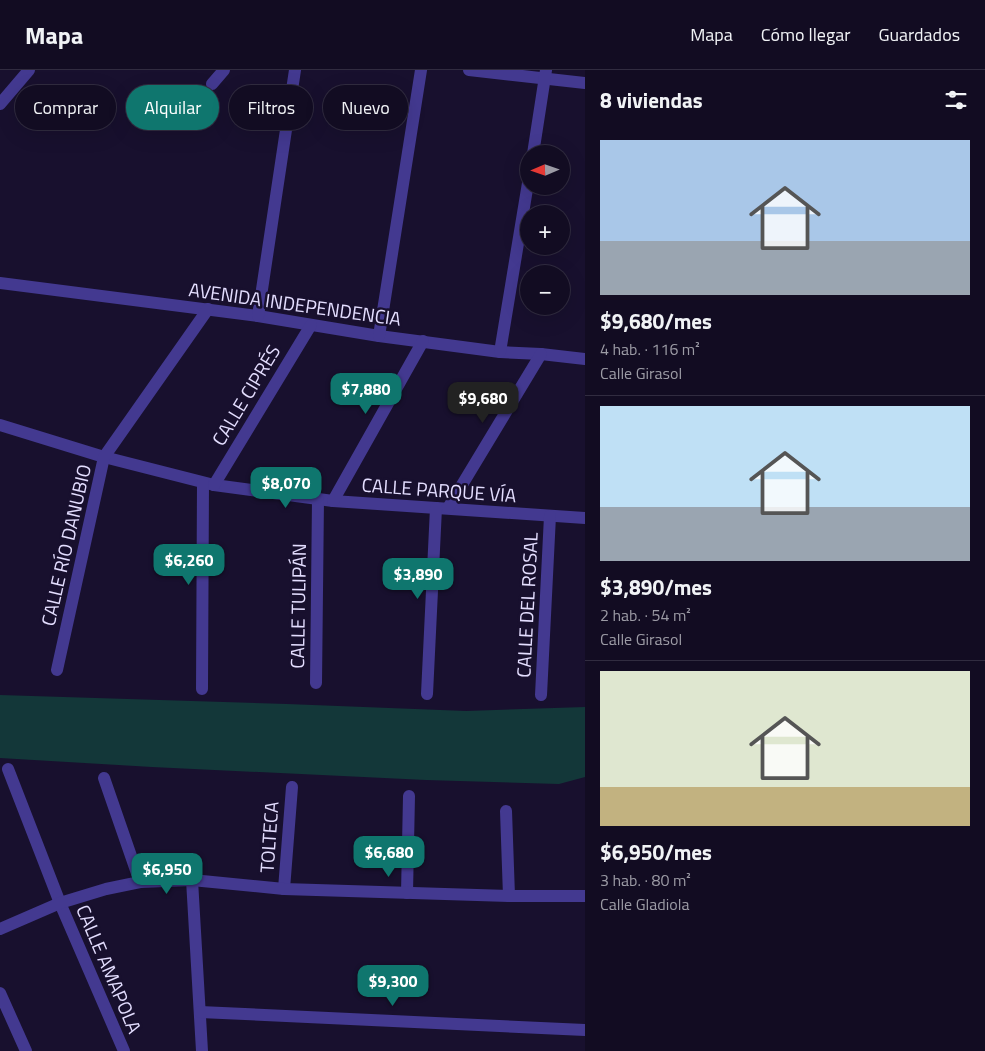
<!DOCTYPE html>
<html lang="es">
<head>
<meta charset="utf-8">
<style>
	body { margin:0; font-family:"Titillium Web",sans-serif; background:#1b152a; color:#f1f3f6; height:100vh; display:flex; flex-direction:column; font-size:19px; white-space:nowrap }
	* { box-sizing:border-box; margin:0 }
	p { font-size:16px; color:#9c9ba5 }
	.icon { flex:none; width:28px; height:28px; fill:none; stroke:currentColor; stroke-width:2; stroke-linecap:round; stroke-linejoin:round }
	.map { position:relative; flex:1; overflow:hidden }
	.details { display:flex; flex-direction:column; background:#120c22; width:400px }
	.details>* { flex:none }
	.guide { position:absolute; left:15px; top:15px; width:475px; height:45px; display:flex; gap:10px }
	.needle { width:32px; rotate:268deg }
	.buttons { position:absolute; left:520px; top:75px; display:grid; gap:10px }
	.buttons a { display:grid; place-items:center; width:50px; height:50px; border-radius:50%; background:#120c22; box-shadow:0 5px 20px #0002,0 0 0 1px #312c40; font-size:25px }
	.price { position:absolute; translate:-50% -42px; padding:0 11px; border-radius:10px; background:#0f766e; color:#fff; font-size:16px; line-height:32px; filter:drop-shadow(0 1px 2px #0008) }
	.price::after { content:''; position:absolute; left:50%; top:30px; width:15px; height:11px; margin-left:-8px; background:inherit; clip-path:polygon(0 0,100% 0,50% 100%) }
	.price.on { background:#222; color:#fff }
	ul { padding:0; list-style:none }
	li { display:grid; align-content:center; gap:10px; height:265px; padding:0 15px }
	li+li { border-top:1px solid #312c40 }
	li span { display:grid; place-items:center; height:155px; border-radius:0px; color:#555 }
	li>.icon { margin-inline-start:auto }
	span .icon { width:90px; height:90px; fill:#fffc; stroke-width:1 }
	li b { font-size:21px }
	h2 { display:flex; justify-content:space-between; align-items:center; height:60px; padding:0 15px; font-size:21px }
	.tag { padding:0 18px; border-radius:22px; background:#120c22; box-shadow:0 5px 20px #0002,0 0 0 1px #312c40; font-size:18px; line-height:45px }
	.tag.on { background:#0f766e; color:#fff }
	header { display:flex; align-items:center; gap:30px; box-sizing:border-box; height:70px; padding:0 25px; background:#120c22; border-bottom:1px solid #312c40 }
	header strong { font-size:24px }
	nav { display:flex; gap:28px; margin-inline-start:auto; font-size:18px }
	main { display:flex; flex:1; min-height:0 }
	.map>svg:first-child { display:block }
	.green { fill:#133739 }
	.lines { fill:none; stroke-linecap:round; stroke-linejoin:round }
	.minor { stroke:#433990; stroke-width:12 }
	.labels { text-anchor:middle; stroke-width:5; stroke-linejoin:round; paint-order:stroke }
	.street-label { font-size:19px; fill:#e4deff; stroke:#18102e }
</style>
</head>
<body>
<header>
<strong>Mapa</strong>
<nav><a>Mapa</a><a>Cómo llegar</a><a>Guardados</a></nav>
</header>
<main>
<div class="map">
<svg width="585" height="981" viewBox="0 0 585 981">
	<rect width="100%" height="100%" fill="#18102e"/>
	<path class="green" d="M0,625L287,634L466,641L585,637V707L559,714L426,710L152,697L0,688Z"/>
	<g class="lines">
		<g class="minor">
			<path d="M469,0L585,13"/>
			<path d="M212,14L224,0"/>
			<path d="M0,34L29,0"/>
			<path d="M533,84L546,0"/>
			<path d="M0,213L258,246L379,266L500,282L541,284L585,289"/>
			<path d="M258,246L295,0"/>
			<path d="M379,266L421,0"/>
			<path d="M500,282L529,107"/>
			<path d="M0,355L104,387L214,415L333,431L585,448"/>
			<path d="M214,415L311,255"/>
			<path d="M333,431L423,271"/>
			<path d="M448,438L541,284"/>
			<path d="M57,600L104,387L208,239"/>
			<path d="M316,613L318,429"/>
			<path d="M202,619L203,413"/>
			<path d="M427,624L436,438"/>
			<path d="M541,625L550,446"/>
			<path d="M8,699L60,833L124,981"/>
			<path d="M104,708L140,812"/>
			<path d="M506,741L509,826"/>
			<path d="M192,810L202,981"/>
			<path d="M284,819L292,717"/>
			<path d="M407,823L409,726"/>
			<path d="M0,859L60,833L106,819L140,812L192,810L284,819L509,826H585"/>
			<path d="M0,923L26,981"/>
			<path d="M200,942L585,960"/>
		</g>
	</g>
	<g class="labels">
		<g class="street-label">
			<text transform="translate(295 234) rotate(8)" y="7">AVENIDA INDEPENDENCIA</text>
			<text transform="translate(246 325) rotate(-59)" y="7">CALLE CIPRÉS</text>
			<text transform="translate(439 420) rotate(4)" y="7">CALLE PARQUE VÍA</text>
			<text transform="translate(66 475) rotate(-77)" y="7">CALLE RÍO DANUBIO</text>
			<text transform="translate(527 535) rotate(-87)" y="7">CALLE DEL ROSAL</text>
			<text transform="translate(298 536) rotate(-89)" y="7">CALLE TULIPÁN</text>
			<text transform="translate(269 767) rotate(-86)" y="7">TOLTECA</text>
			<text transform="translate(109 899) rotate(67)" y="7">CALLE AMAPOLA</text>
		</g>
	</g>
</svg>
<div class="buttons">
<a><svg class="needle" viewBox="-14 -14 28 28"><path d="M0-13l5 13h-10z" fill="#e53935"/><path d="M0 13l5-13h-10z" fill="#9c9ba5"/></svg></a>
<a>+</a>
<a>−</a>
</div>
<b class="price" style="left:366px;top:345px">$7,880</b>
<b class="price on" style="left:483px;top:354px">$9,680</b>
<b class="price" style="left:286px;top:439px">$8,070</b>
<b class="price" style="left:189px;top:516px">$6,260</b>
<b class="price" style="left:418px;top:530px">$3,890</b>
<b class="price" style="left:389px;top:808px">$6,680</b>
<b class="price" style="left:167px;top:825px">$6,950</b>
<b class="price" style="left:393px;top:937px">$9,300</b>
<div class="guide">
<a class="tag">Comprar</a>
<a class="tag on">Alquilar</a>
<a class="tag">Filtros</a>
<a class="tag">Nuevo</a>
</div>
</div>
<section class="details">
<h2>8 viviendas<svg class="icon" aria-label="filters" viewBox="0 0 24 24"><path d="M4 7h16M4 17h16"/><circle cx="9" cy="7" r="2"/><circle cx="15" cy="17" r="2"/></svg></h2>
<ul>
<li><span style="background:linear-gradient(#a9c7e8 65%,#9aa5b1 0)"><svg class="icon" aria-label="home" viewBox="0 0 24 24"><path d="M3 11l9-7 9 7M6 9v11h12V9"/></svg></span><div><b>$9,680/mes</b><p>4 hab. · 116 m²</p><p>Calle Girasol</p></div></li>
<li><span style="background:linear-gradient(#bfe0f5 65%,#9aa5b1 0)"><svg class="icon" aria-label="home" viewBox="0 0 24 24"><path d="M3 11l9-7 9 7M6 9v11h12V9"/></svg></span><div><b>$3,890/mes</b><p>2 hab. · 54 m²</p><p>Calle Girasol</p></div></li>
<li><span style="background:linear-gradient(#dfe7d0 75%,#c2b280 0)"><svg class="icon" aria-label="home" viewBox="0 0 24 24"><path d="M3 11l9-7 9 7M6 9v11h12V9"/></svg></span><div><b>$6,950/mes</b><p>3 hab. · 80 m²</p><p>Calle Gladiola</p></div></li>
</ul>
</section>
</main>
</body>
</html>
